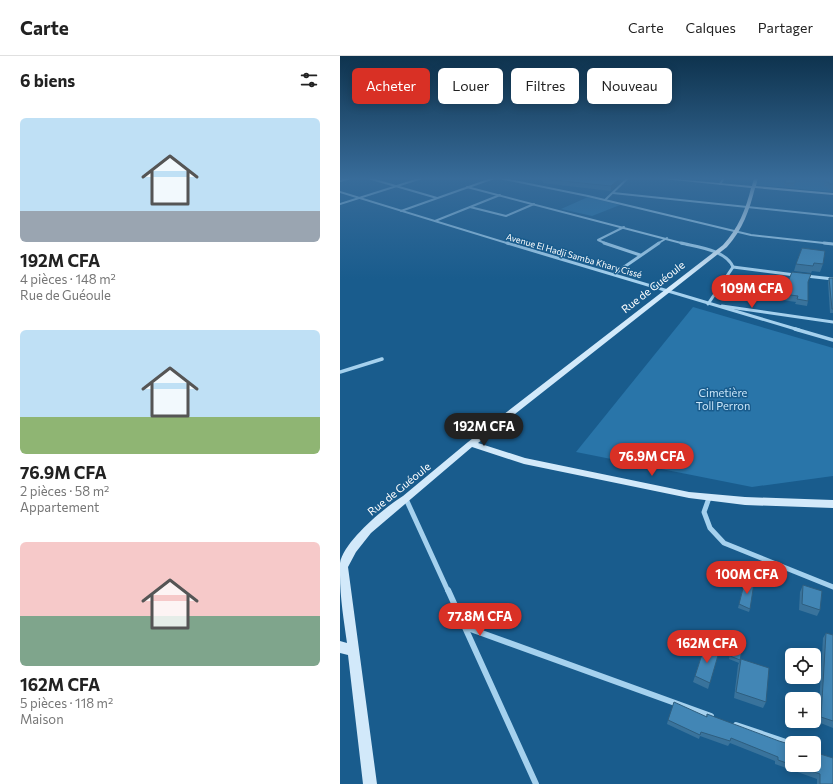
<!DOCTYPE html>
<html lang="fr">
<head>
<meta charset="utf-8">
<style>
	body { margin:0; font-family:Commissioner,sans-serif; background:#f6f6f6; color:#222; height:100vh; display:flex; flex-direction:column; font-size:15px; white-space:nowrap }
	* { box-sizing:border-box; margin:0 }
	p { font-size:13px; color:#767676 }
	.icon { flex:none; width:22px; height:22px; fill:none; stroke:currentColor; stroke-width:2; stroke-linecap:round; stroke-linejoin:round }
	.map { position:relative; flex:1; overflow:hidden }
	.sheet { display:flex; flex-direction:column; background:#fff; width:340px }
	.sheet>* { flex:none }
	.top-card { position:absolute; left:12px; top:12px; width:380px; height:36px; display:flex; gap:8px }
	.fabs { position:absolute; left:445px; top:592px; display:grid; gap:8px }
	.fabs a { display:grid; place-items:center; width:36px; height:36px; border-radius:6px; background:#fff; box-shadow:0 2px 10px #0003; font-size:20px }
	.price { position:absolute; translate:-50% -34px; padding:0 9px; border-radius:14px; background:#d93025; color:#fff; font-size:13px; line-height:26px; filter:drop-shadow(0 1px 2px #0008) }
	.price::after { content:''; position:absolute; left:50%; top:24px; width:12px; height:9px; margin-left:-6px; background:inherit; clip-path:polygon(0 0,100% 0,50% 100%) }
	.price.active { background:#222; color:#fff }
	ul { padding:0; list-style:none }
	li { display:grid; align-content:center; gap:8px; height:212px; padding:0 20px }
	li span { display:grid; place-items:center; height:124px; border-radius:6px; color:#555 }
	li>.icon { margin-inline-start:auto }
	span .icon { width:72px; height:72px; fill:#fffc; stroke-width:1 }
	li b { font-size:17px }
	h2 { display:flex; justify-content:space-between; align-items:center; height:48px; padding:0 20px; font-size:17px }
	.tag { padding:0 14px; border-radius:6px; background:#fff; box-shadow:0 2px 10px #0003; font-size:14px; line-height:36px }
	.tag.active { background:#d93025; color:#fff }
	header { display:flex; align-items:center; gap:24px; box-sizing:border-box; height:56px; padding:0 20px; background:#fff; border-bottom:1px solid #e0e0e0 }
	header strong { font-size:19px }
	nav { display:flex; gap:22px; margin-inline-start:auto; font-size:14px }
	main { display:flex; flex:1; min-height:0 }
	.map>svg:first-child { display:block }
	.green { fill:#2975a9 }
	.lines { fill:none; stroke-linecap:round; stroke-linejoin:round }
	.street-far4 { stroke:#a5d1ee; stroke-width:2 }
	.street-far3 { stroke:#a5d1ee; stroke-width:3 }
	.street-far2 { stroke:#a5d1ee; stroke-width:3.5 }
	.street-far1 { stroke:#a5d1ee; stroke-width:5 }
	.street { stroke:#a5d1ee; stroke-width:6 }
	.secondary { fill:#d2e9fa; fill-rule:evenodd }
	.wall { fill:#39739c }
	.shaded-wall { fill:#2e5e7f }
	.building { fill:#4286b5; stroke:#2e5e7f }
	.labels { text-anchor:middle; stroke-width:3; stroke-linejoin:round; paint-order:stroke }
	.far-street-label { font-size:9px; fill:#fff; stroke:#195c8d }
	.street-label { font-size:11px; fill:#fff; stroke:#195c8d }
	.park-label { font-size:11px; fill:#cbe7fa; stroke:#195c8d }
</style>
</head>
<body>
<header>
<strong>Carte</strong>
<nav><a>Carte</a><a>Calques</a><a>Partager</a></nav>
</header>
<main>
<section class="sheet">
<h2>6 biens<svg class="icon" aria-label="filters" viewBox="0 0 24 24"><path d="M4 7h16M4 17h16"/><circle cx="9" cy="7" r="2"/><circle cx="15" cy="17" r="2"/></svg></h2>
<ul>
<li><span style="background:linear-gradient(#bfe0f5 75%,#9aa5b1 0)"><svg class="icon" aria-label="home" viewBox="0 0 24 24"><path d="M3 11l9-7 9 7M6 9v11h12V9"/></svg></span><div><b>192M CFA</b><p>4 pièces · 148 m²</p><p>Rue de Guéoule</p></div></li>
<li><span style="background:linear-gradient(#bfe0f5 70%,#8fb573 0)"><svg class="icon" aria-label="home" viewBox="0 0 24 24"><path d="M3 11l9-7 9 7M6 9v11h12V9"/></svg></span><div><b>76.9M CFA</b><p>2 pièces · 58 m²</p><p>Appartement</p></div></li>
<li><span style="background:linear-gradient(#f6c9c9 60%,#7fa58c 0)"><svg class="icon" aria-label="home" viewBox="0 0 24 24"><path d="M3 11l9-7 9 7M6 9v11h12V9"/></svg></span><div><b>162M CFA</b><p>5 pièces · 118 m²</p><p>Maison</p></div></li>
</ul>
</section>
<div class="map">
<svg width="493" height="728" viewBox="0 0 493 728">
	<rect width="100%" height="100%" fill="#195c8d"/>
	<g class="green">
		<path d="M418,122H493V136L416,129Z"/>
		<path d="M248,141L280,149L252,160L221,153Z"/>
		<path d="M353,251L493,292V420L412,431L236,396Z"/>
	</g>
	<g class="lines">
		<g class="street-far4">
			<path d="M28,122L97,142"/>
			<path d="M159,122L248,140L411,179L493,188"/>
			<path d="M0,125L11,122"/>
			<path d="M380,128L384,122"/>
			<path d="M127,131L345,188"/>
			<path d="M0,136L170,188"/>
			<path d="M273,137L493,160"/>
			<path d="M265,144L288,122"/>
			<path d="M0,148L82,122"/>
			<path d="M130,151L166,160L194,148"/>
			<path d="M61,155L154,122"/>
			<path d="M95,165L160,139"/>
			<path d="M267,188L258,184L284,171"/>
			<path d="M317,188L327,182"/>
		</g>
		<g class="street-far3">
			<path d="M167,187L459,274"/>
			<path d="M264,187L300,199"/>
			<path d="M341,187C357,191 386,194 393,211L368,248"/>
			<path d="M484,187L493,188"/>
			<path d="M393,211L455,219"/>
			<path d="M274,218L319,187"/>
			<path d="M466,220L493,223"/>
			<path d="M382,250L493,266"/>
		</g>
		<g class="street-far2">
			<path d="M455,273L493,284"/>
			<path d="M0,316L42,303"/>
		</g>
		<g class="street-far1">
			<path d="M369,442L364,456L370,472L384,487L493,531"/>
			<path d="M66,443L108,535"/>
		</g>
		<g class="street">
			<path d="M108,534L196,728"/>
			<path d="M125,571L371,660"/>
			<path d="M396,669L452,688"/>
		</g>
		<path class="secondary" d="M314,122H324L412,130L414,122H418L416,130L493,137V139L415,132C409,155 403,173 387,191L138,387L185,402L349,436L405,441L493,444V452L405,449L349,442L184,408L132,391L31,477L16,496L8,511L37,728H23L8,599L0,597V585L7,587C4,565 0,542 0,519C0,515 0,511 0,507C4,485 44,452 63,440L128,386L383,189C398,173 406,153 411,132Z"/>
	</g>
	<g class="wall">
		<path d="M189,122H285L271,135L203,127V125Z"/>
		<path d="M446,122H456L454,131L444,130Z"/>
		<path d="M485,122H493V134L488,133V131H484Z"/>
		<path d="M462,192L483,208L480,216L472,215L471,217L454,215L456,208Z"/>
		<path d="M489,222H493V257H490L488,226Z"/>
		<path d="M468,226V245L467,250L455,248L456,246L442,244L443,238Z"/>
		<path d="M405,525L410,553L409,556L398,552Z"/>
		<path d="M463,529L480,554L477,560L459,554L460,536Z"/>
		<path d="M486,577L493,579V672L478,666L483,582Z"/>
		<path d="M393,585L400,604L399,607L389,603Z"/>
		<path d="M379,596L368,633L353,626L355,620Z"/>
		<path d="M401,603L426,646L423,652L394,642L398,609Z"/>
		<path d="M367,658L474,709L493,728H477V723L435,708V705L390,687L388,690L360,680L359,683L327,668L328,664L366,661Z"/>
	</g>
	<path class="shaded-wall" d="M280,122H285L271,135V130Z"/>
	<g class="building">
		<path d="M206,122H280L271,130L203,123Z"/>
		<path d="M446,122H456L455,127H445Z"/>
		<path d="M486,122H493V128H489V126H486Z"/>
		<path d="M462,192L485,195L483,208L474,207L473,210L456,208Z"/>
		<path d="M452,216L471,218L468,226V245L457,243L458,240L443,238Z"/>
		<path d="M489,222H493V253H492Z"/>
		<path d="M405,525L414,527L410,553L399,548Z"/>
		<path d="M463,529L482,535L480,554L462,548Z"/>
		<path d="M486,577L493,579V665L481,661Z"/>
		<path d="M393,585L403,589L400,604L390,600Z"/>
		<path d="M365,589L379,596L370,627L355,620Z"/>
		<path d="M401,603L429,612L426,646L396,636Z"/>
		<path d="M334,646L367,661V658L439,685L452,689V709L438,704V701L391,682L390,685L361,676L360,679L328,664Z"/>
		<path d="M474,696L493,702V728H480V718L453,709H474Z"/>
	</g>
	<linearGradient id="sky" x2="0" y2="1"><stop stop-color="#0e334e"/><stop offset="0.55" stop-color="#386c9a"/><stop offset="1" stop-color="#386c9a" stop-opacity="0"/></linearGradient>
	<rect width="493" height="223" fill="url(#sky)"/>
	<g class="labels">
		<g class="far-street-label">
			<text transform="translate(234 200) rotate(16)" y="3">Avenue El Hadji Samba Khary Cissé</text>
		</g>
		<g class="street-label">
			<text transform="translate(313 231) rotate(-38)" y="4">Rue de Guéoule</text>
			<text transform="translate(59 433) rotate(-39)" y="4">Rue de Guéoule</text>
		</g>
		<g class="park-label">
			<text x="383" y="341">Cimetière<tspan x="383" dy="13">Toll Perron</tspan></text>
		</g>
	</g>
</svg>
<div class="fabs">
<a><svg class="icon" aria-label="locate" viewBox="0 0 24 24"><circle cx="12" cy="12" r="6"/><path d="M12 2v4M12 18v4M2 12h4M18 12h4"/></svg></a>
<a>+</a>
<a>−</a>
</div>
<b class="price" style="left:412px;top:253px">109M CFA</b>
<b class="price active" style="left:144px;top:391px">192M CFA</b>
<b class="price" style="left:312px;top:421px">76.9M CFA</b>
<b class="price" style="left:407px;top:539px">100M CFA</b>
<b class="price" style="left:140px;top:581px">77.8M CFA</b>
<b class="price" style="left:367px;top:608px">162M CFA</b>
<div class="top-card">
<a class="tag active">Acheter</a>
<a class="tag">Louer</a>
<a class="tag">Filtres</a>
<a class="tag">Nouveau</a>
</div>
</div>
</main>
</body>
</html>
